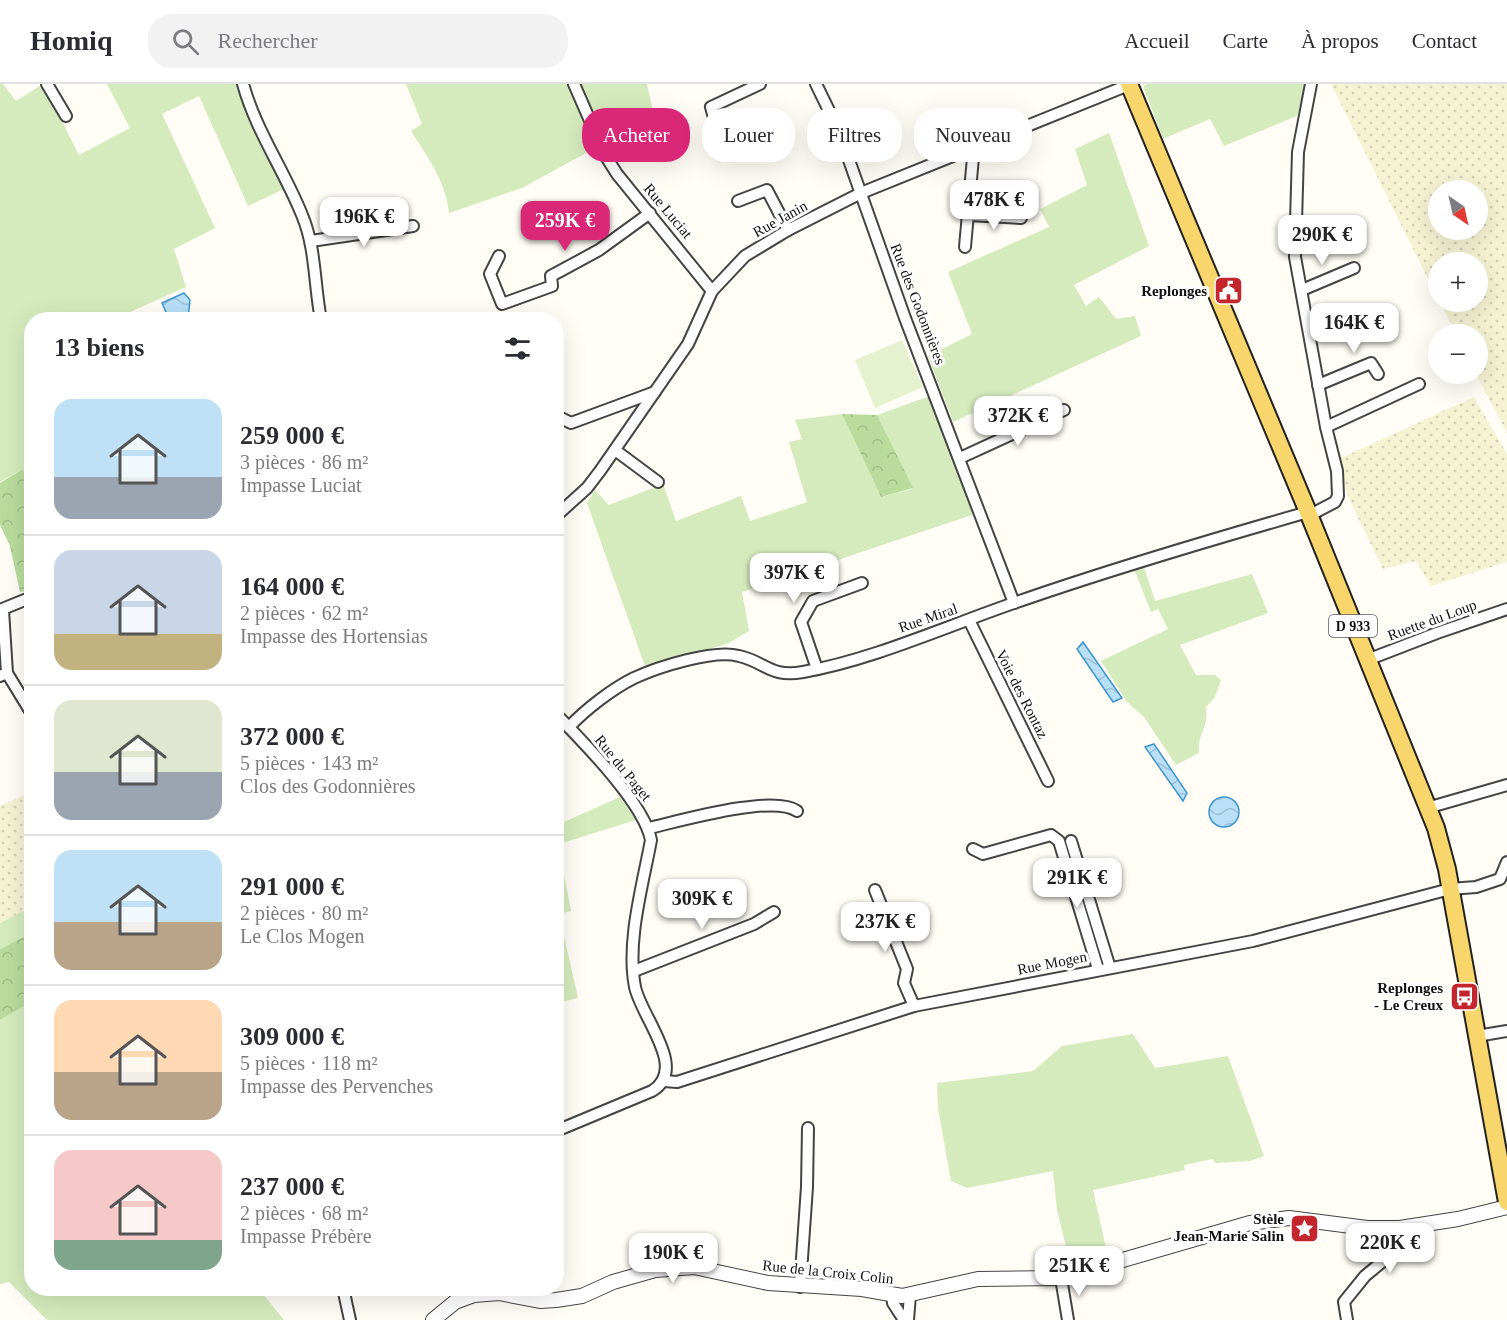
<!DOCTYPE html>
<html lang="fr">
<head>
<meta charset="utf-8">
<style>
	body { margin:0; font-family:Georgia,serif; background:#f2f2f3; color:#2b2b33; height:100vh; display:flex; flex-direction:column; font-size:22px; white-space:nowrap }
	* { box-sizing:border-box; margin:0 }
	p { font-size:20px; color:#7c7c81 }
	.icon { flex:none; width:33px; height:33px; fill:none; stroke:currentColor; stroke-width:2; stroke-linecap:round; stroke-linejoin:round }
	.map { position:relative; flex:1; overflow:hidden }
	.drawer { position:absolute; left:24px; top:228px; width:540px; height:984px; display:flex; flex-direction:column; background:#fff; border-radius:24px; box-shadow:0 6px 24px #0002 }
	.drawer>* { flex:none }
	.top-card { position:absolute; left:582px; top:24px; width:570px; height:54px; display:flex; gap:12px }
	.needle { width:39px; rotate:146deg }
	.tools { position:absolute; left:1428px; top:96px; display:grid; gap:12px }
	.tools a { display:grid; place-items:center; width:60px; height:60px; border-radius:50%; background:#fff; box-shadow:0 6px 24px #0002; font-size:30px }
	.price { position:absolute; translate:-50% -51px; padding:0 14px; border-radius:12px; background:#fff; color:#222; font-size:20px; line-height:39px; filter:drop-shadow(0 2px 3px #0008) }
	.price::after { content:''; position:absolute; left:50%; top:36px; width:18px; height:14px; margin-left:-9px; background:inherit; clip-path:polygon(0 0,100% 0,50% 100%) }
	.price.on { background:#db2777; color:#fff }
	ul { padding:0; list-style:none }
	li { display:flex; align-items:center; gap:18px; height:150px; padding:0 30px }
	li+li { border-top:2px solid #e1e1e2 }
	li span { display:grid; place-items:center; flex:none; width:168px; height:120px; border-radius:18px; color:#555 }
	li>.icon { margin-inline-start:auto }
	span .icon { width:72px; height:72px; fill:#fffc; stroke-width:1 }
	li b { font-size:26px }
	h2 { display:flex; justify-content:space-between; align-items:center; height:72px; padding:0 30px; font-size:26px }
	.tag { padding:0 21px; border-radius:24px; background:#fff; box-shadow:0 6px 24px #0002; font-size:21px; line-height:54px }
	.tag.on { background:#db2777; color:#fff }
	header { display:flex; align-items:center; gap:36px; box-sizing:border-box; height:84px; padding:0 30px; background:#fff; border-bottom:2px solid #e1e1e2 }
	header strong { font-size:28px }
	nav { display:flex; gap:33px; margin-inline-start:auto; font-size:21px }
	.search { width:420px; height:54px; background:#f2f2f3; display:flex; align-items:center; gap:15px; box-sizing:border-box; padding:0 21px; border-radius:24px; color:#7c7c81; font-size:22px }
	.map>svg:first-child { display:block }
	.farmland { fill:url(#farmland-dots); fill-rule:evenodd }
	.grass { fill:#d5ebbd }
	.forest { fill:url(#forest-crowns) }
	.pitch { fill:#e6f2cf }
	.water { fill:url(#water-waves); stroke:#3f96cf; stroke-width:1.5 }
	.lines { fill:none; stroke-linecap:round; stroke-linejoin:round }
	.minor-casing { stroke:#444; stroke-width:14 }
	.tertiary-casing { stroke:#444; stroke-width:16 }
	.primary-casing { stroke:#222; stroke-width:20 }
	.minor { stroke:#fff; stroke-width:10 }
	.tertiary { stroke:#fff; stroke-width:14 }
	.primary { stroke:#f9d66b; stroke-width:16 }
	.labels { text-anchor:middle; stroke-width:6; stroke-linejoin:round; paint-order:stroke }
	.shield { fill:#fff; stroke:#585858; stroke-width:1.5 }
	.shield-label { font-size:14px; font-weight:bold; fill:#111 }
	.street-label { font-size:15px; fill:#111; stroke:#fff }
	.poi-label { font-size:15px; font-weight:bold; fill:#111; stroke:#fff; text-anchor:end }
</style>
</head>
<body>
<header>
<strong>Homiq</strong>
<div class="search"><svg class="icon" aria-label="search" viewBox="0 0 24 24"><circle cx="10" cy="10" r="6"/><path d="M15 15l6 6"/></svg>Rechercher</div>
<nav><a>Accueil</a><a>Carte</a><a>À propos</a><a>Contact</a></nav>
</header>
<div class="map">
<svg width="1507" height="1236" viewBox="0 0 1507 1236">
	<defs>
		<pattern id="farmland-dots" width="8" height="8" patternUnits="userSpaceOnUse" patternTransform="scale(1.5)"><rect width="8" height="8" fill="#f6f3d4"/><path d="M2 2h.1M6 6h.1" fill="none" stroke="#d2cfb5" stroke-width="1.8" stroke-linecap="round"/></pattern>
		<pattern id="forest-crowns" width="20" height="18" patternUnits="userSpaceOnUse" patternTransform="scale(1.5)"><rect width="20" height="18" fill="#b9dc9c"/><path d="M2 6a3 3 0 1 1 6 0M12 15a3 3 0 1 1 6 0" fill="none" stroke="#9ebc85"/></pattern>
		<pattern id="water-waves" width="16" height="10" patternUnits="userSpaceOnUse" patternTransform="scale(1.5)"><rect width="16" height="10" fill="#b9e0f7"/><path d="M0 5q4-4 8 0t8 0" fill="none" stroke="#9ebfd3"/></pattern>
	</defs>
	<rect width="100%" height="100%" fill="#fffdf5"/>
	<g class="farmland">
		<path d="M1331,0H1507V349L1476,290L1478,250H1456L1440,218H1478V178H1438V215ZM1438,106H1478V146H1438Z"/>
		<path d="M1474,313L1507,370V478L1431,502L1416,477L1383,485L1349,415L1337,376Z"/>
		<path d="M31,708V823L0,839V722Z"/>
	</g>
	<g class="grass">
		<path d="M0,0H3L16,17L43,0L79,71L130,44L107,0H238L258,53L284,105L248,122L199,12L162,30L215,144L174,165L186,203L128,229L130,235L32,236L31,406L23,385L0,398Z"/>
		<path d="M406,0H647L656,41L629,55L608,57L522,104L449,129C446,97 427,73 411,47L422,40Z"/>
		<path d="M1147,0H1306L1297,32L1224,62L1210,35L1163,55L1143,2Z"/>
		<path d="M1109,49L1149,162L1074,201L1086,222L1099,213L1116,235L1135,232L1141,252L953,338L928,272L972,250L948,188L1049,143L1040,125L1087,101L1075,65Z"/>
		<path d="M930,312L975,430L742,508L749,547L729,559L646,585L587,419L595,406L609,421L663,400L676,437L741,412L750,437L807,418L789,358L802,355L795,336L842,330L881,413L912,405L877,331Z"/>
		<path d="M1144,483L1155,517L1252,490L1268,529L1180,561L1196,591H1215L1221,596L1215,613L1206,623C1209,646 1197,648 1199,669L1176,681L1144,633L1127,618L1101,577L1168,545L1158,525L1151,528L1134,485Z"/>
		<path d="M620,713L636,736L559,760L557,764V741Z"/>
		<path d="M556,785L564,790L571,827L559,830L578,914L557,919Z"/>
		<path d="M31,823V849L0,865V839Z"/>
		<path d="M31,918L32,1204L259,1205L284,1236H47L9,1198L0,1200V936Z"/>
		<path d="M1133,950L1155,984L1228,972L1264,1072L1250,1077L1215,1079L1213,1075L1184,1081L1185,1086L1093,1106L1108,1173L1071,1183L1057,1126L1053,1087L967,1104L951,1097L938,1024L937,999L1033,987L1062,962Z"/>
	</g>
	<g class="forest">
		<path d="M842,330L877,331L913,404L881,413Z"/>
		<path d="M23,385L31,406L32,506L20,508L10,462L0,441V399Z"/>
		<path d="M31,849V918L0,936V865Z"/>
	</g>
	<path class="pitch" d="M902,256L923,303L875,324L855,276Z"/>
	<g class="water">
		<path d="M184,209L190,216L188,235H169L162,219Z"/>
		<path d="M1083,558L1122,614L1113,618L1077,565Z"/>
		<path d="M1154,660L1187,709L1183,717L1145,663Z"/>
		<circle cx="1224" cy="728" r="15"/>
	</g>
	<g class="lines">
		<defs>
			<g id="minor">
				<path d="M47,0L66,32"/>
				<path d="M243,0C256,47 284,86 302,131C316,164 314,200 321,236"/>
				<path d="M574,0L605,71L617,90L712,207"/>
				<path d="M816,0L838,45L905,234L1014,519"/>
				<path d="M715,38L711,23L760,0"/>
				<path d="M738,117L767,106L788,146"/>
				<path d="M969,131L1021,134"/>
				<path d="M311,157L413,142"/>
				<path d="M965,163L974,62"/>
				<path d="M499,172L490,190L502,220L552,202L551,192L599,166L650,129"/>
				<path d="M1302,206L1354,184"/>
				<path d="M1318,301L1371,279L1378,290"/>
				<path d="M561,334L571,339L655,308"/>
				<path d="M1326,343L1419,300"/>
				<path d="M615,366L658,398"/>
				<path d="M960,374L1064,326"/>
				<path d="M1310,431L1335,418L1338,412L1337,387L1326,343L1295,173L1298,68L1311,0"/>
				<path d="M556,432L587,404L600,387L688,260L712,207L745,172L788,146L861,109L1131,0"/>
				<path d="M0,526L32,513"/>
				<path d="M969,536L1048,697"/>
				<path d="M1367,576L1437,549L1507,525"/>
				<path d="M817,585L801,538L813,517L862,499"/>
				<path d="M7,589L32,630"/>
				<path d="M0,592L7,589L3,526"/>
				<path d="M556,630C583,658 644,719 651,756C643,800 626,858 635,903C641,933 689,985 652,1007L556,1047"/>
				<path d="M569,643C586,625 612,605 634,594C658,583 714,565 739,572C766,578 770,594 803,588C872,576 947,542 1014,519C1111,485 1210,456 1308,428"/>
				<path d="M1427,724L1507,701"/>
				<path d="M649,744C680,737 773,710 797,727"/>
				<path d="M1071,757L1110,884"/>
				<path d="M973,765L983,770L1051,751L1059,757L1098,885"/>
				<path d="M875,806L907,885L904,899L914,922"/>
				<path d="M634,887L754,840L774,828"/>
				<path d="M1477,952L1507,947"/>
				<path d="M664,997L677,998L914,922L1253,857L1450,805L1476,803L1500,795L1507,778"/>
				<path d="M1061,1194L1068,1236"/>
				<path d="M800,1203L807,1103L808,1044"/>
				<path d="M343,1204L350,1236"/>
				<path d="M892,1212L893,1219L904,1236"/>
				<path d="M908,1236L910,1211"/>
				<path d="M1347,1236L1344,1218L1365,1192L1400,1163V1144"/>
			</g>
			<path id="tertiary" d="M433,1236L455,1218L474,1211L499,1209L540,1217L556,1216L582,1212L613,1198L655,1186L694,1183L768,1199L862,1205L902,1212L978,1195L1061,1194L1250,1139L1289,1134L1367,1144H1400L1458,1135L1507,1123"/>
			<path id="primary" d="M1129,0L1308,428L1436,744L1447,785L1507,1118"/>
		</defs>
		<use href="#minor" class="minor-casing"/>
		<use href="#tertiary" class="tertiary-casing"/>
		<use href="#primary" class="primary-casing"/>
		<use href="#minor" class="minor"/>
		<use href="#tertiary" class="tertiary"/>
		<use href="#primary" class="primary"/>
	</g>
	<defs>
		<symbol id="civic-square" viewBox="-11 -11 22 22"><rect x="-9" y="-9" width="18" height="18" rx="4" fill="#c4262e" stroke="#fff"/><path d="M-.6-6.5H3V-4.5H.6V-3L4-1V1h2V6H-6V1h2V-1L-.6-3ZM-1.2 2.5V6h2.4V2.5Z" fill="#fff"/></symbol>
		<symbol id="bus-square" viewBox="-11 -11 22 22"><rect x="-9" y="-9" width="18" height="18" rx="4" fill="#c4262e" stroke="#fff"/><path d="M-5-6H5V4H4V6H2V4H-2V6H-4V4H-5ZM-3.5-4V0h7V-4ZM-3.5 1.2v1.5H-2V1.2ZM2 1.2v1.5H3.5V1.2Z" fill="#fff"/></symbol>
		<symbol id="sight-square" viewBox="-11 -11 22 22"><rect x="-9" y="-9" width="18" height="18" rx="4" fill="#c4262e" stroke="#fff"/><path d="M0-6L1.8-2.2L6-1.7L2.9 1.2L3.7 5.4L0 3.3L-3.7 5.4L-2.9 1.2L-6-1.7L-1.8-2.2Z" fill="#fff"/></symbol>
	</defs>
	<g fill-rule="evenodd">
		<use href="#civic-square" x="1212" y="190" width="33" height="33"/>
		<use href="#bus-square" x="1448" y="896" width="33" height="33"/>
		<use href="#sight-square" x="1288" y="1128" width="33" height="33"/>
	</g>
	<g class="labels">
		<rect class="shield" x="1329" y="531" width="48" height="22" rx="4.5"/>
		<g class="shield-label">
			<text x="1353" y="547">D 933</text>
		</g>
		<g class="street-label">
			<text transform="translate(668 127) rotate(50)" y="5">Rue Luciat</text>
			<text transform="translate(780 135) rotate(-29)" y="5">Rue Janin</text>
			<text transform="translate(918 220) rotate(69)" y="5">Rue des Godonnières</text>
			<text transform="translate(928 534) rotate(-19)" y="5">Rue Miral</text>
			<text transform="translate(1432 536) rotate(-20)" y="5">Ruette du Loup</text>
			<text transform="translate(1022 610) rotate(63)" y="5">Voie des Rontaz</text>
			<text transform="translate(623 684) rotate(51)" y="5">Rue du Paget</text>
			<text transform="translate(1052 879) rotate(-11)" y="5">Rue Mogen</text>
			<text transform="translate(828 1188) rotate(6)" y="5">Rue de la Croix Colin</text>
		</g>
		<g class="poi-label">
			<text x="1207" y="212">Replonges</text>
			<text x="1443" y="909">Replonges<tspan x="1443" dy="17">- Le Creux</tspan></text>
			<text x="1284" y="1140">Stèle<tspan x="1284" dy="17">Jean-Marie Salin</tspan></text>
		</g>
	</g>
</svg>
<div class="tools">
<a><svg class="needle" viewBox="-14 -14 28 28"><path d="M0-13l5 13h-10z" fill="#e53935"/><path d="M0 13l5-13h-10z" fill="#7c7c81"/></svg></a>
<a>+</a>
<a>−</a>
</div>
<b class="price" style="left:994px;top:147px">478K €</b>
<b class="price" style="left:364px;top:164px">196K €</b>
<b class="price on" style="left:565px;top:168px">259K €</b>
<b class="price" style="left:1322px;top:182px">290K €</b>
<b class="price" style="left:1354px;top:270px">164K €</b>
<b class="price" style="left:1018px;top:363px">372K €</b>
<b class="price" style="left:794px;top:520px">397K €</b>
<b class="price" style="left:1077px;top:825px">291K €</b>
<b class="price" style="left:702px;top:846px">309K €</b>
<b class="price" style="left:885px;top:869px">237K €</b>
<b class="price" style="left:1390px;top:1190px">220K €</b>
<b class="price" style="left:673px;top:1200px">190K €</b>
<b class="price" style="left:1079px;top:1213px">251K €</b>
<div class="top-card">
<a class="tag on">Acheter</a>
<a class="tag">Louer</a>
<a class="tag">Filtres</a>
<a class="tag">Nouveau</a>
</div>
<section class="drawer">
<h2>13 biens<svg class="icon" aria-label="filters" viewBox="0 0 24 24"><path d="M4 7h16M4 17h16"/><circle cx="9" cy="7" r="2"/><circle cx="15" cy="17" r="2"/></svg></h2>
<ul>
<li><span style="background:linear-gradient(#bfe0f5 65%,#9aa5b1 0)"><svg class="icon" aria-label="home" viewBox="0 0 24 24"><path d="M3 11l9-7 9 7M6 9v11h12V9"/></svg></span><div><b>259 000 €</b><p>3 pièces · 86 m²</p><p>Impasse Luciat</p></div></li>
<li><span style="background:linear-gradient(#c9d6e8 70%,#c2b280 0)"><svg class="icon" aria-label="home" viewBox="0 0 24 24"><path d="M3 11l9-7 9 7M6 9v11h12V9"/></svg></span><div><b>164 000 €</b><p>2 pièces · 62 m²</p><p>Impasse des Hortensias</p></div></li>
<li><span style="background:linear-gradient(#dfe7d0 60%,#9aa5b1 0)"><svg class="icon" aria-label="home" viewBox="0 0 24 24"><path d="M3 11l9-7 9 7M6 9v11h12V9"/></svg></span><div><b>372 000 €</b><p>5 pièces · 143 m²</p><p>Clos des Godonnières</p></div></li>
<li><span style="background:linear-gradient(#bfe0f5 60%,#b9a48a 0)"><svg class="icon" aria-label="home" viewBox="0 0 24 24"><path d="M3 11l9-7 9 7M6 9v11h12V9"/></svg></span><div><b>291 000 €</b><p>2 pièces · 80 m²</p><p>Le Clos Mogen</p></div></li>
<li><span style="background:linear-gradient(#ffd9b3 60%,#b9a48a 0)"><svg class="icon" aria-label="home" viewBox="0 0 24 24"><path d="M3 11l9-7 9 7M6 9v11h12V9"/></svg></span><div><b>309 000 €</b><p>5 pièces · 118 m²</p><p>Impasse des Pervenches</p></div></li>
<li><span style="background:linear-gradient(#f6c9c9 75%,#7fa58c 0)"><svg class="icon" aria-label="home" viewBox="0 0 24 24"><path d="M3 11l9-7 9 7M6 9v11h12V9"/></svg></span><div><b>237 000 €</b><p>2 pièces · 68 m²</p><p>Impasse Prébère</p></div></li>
</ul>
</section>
</div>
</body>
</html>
